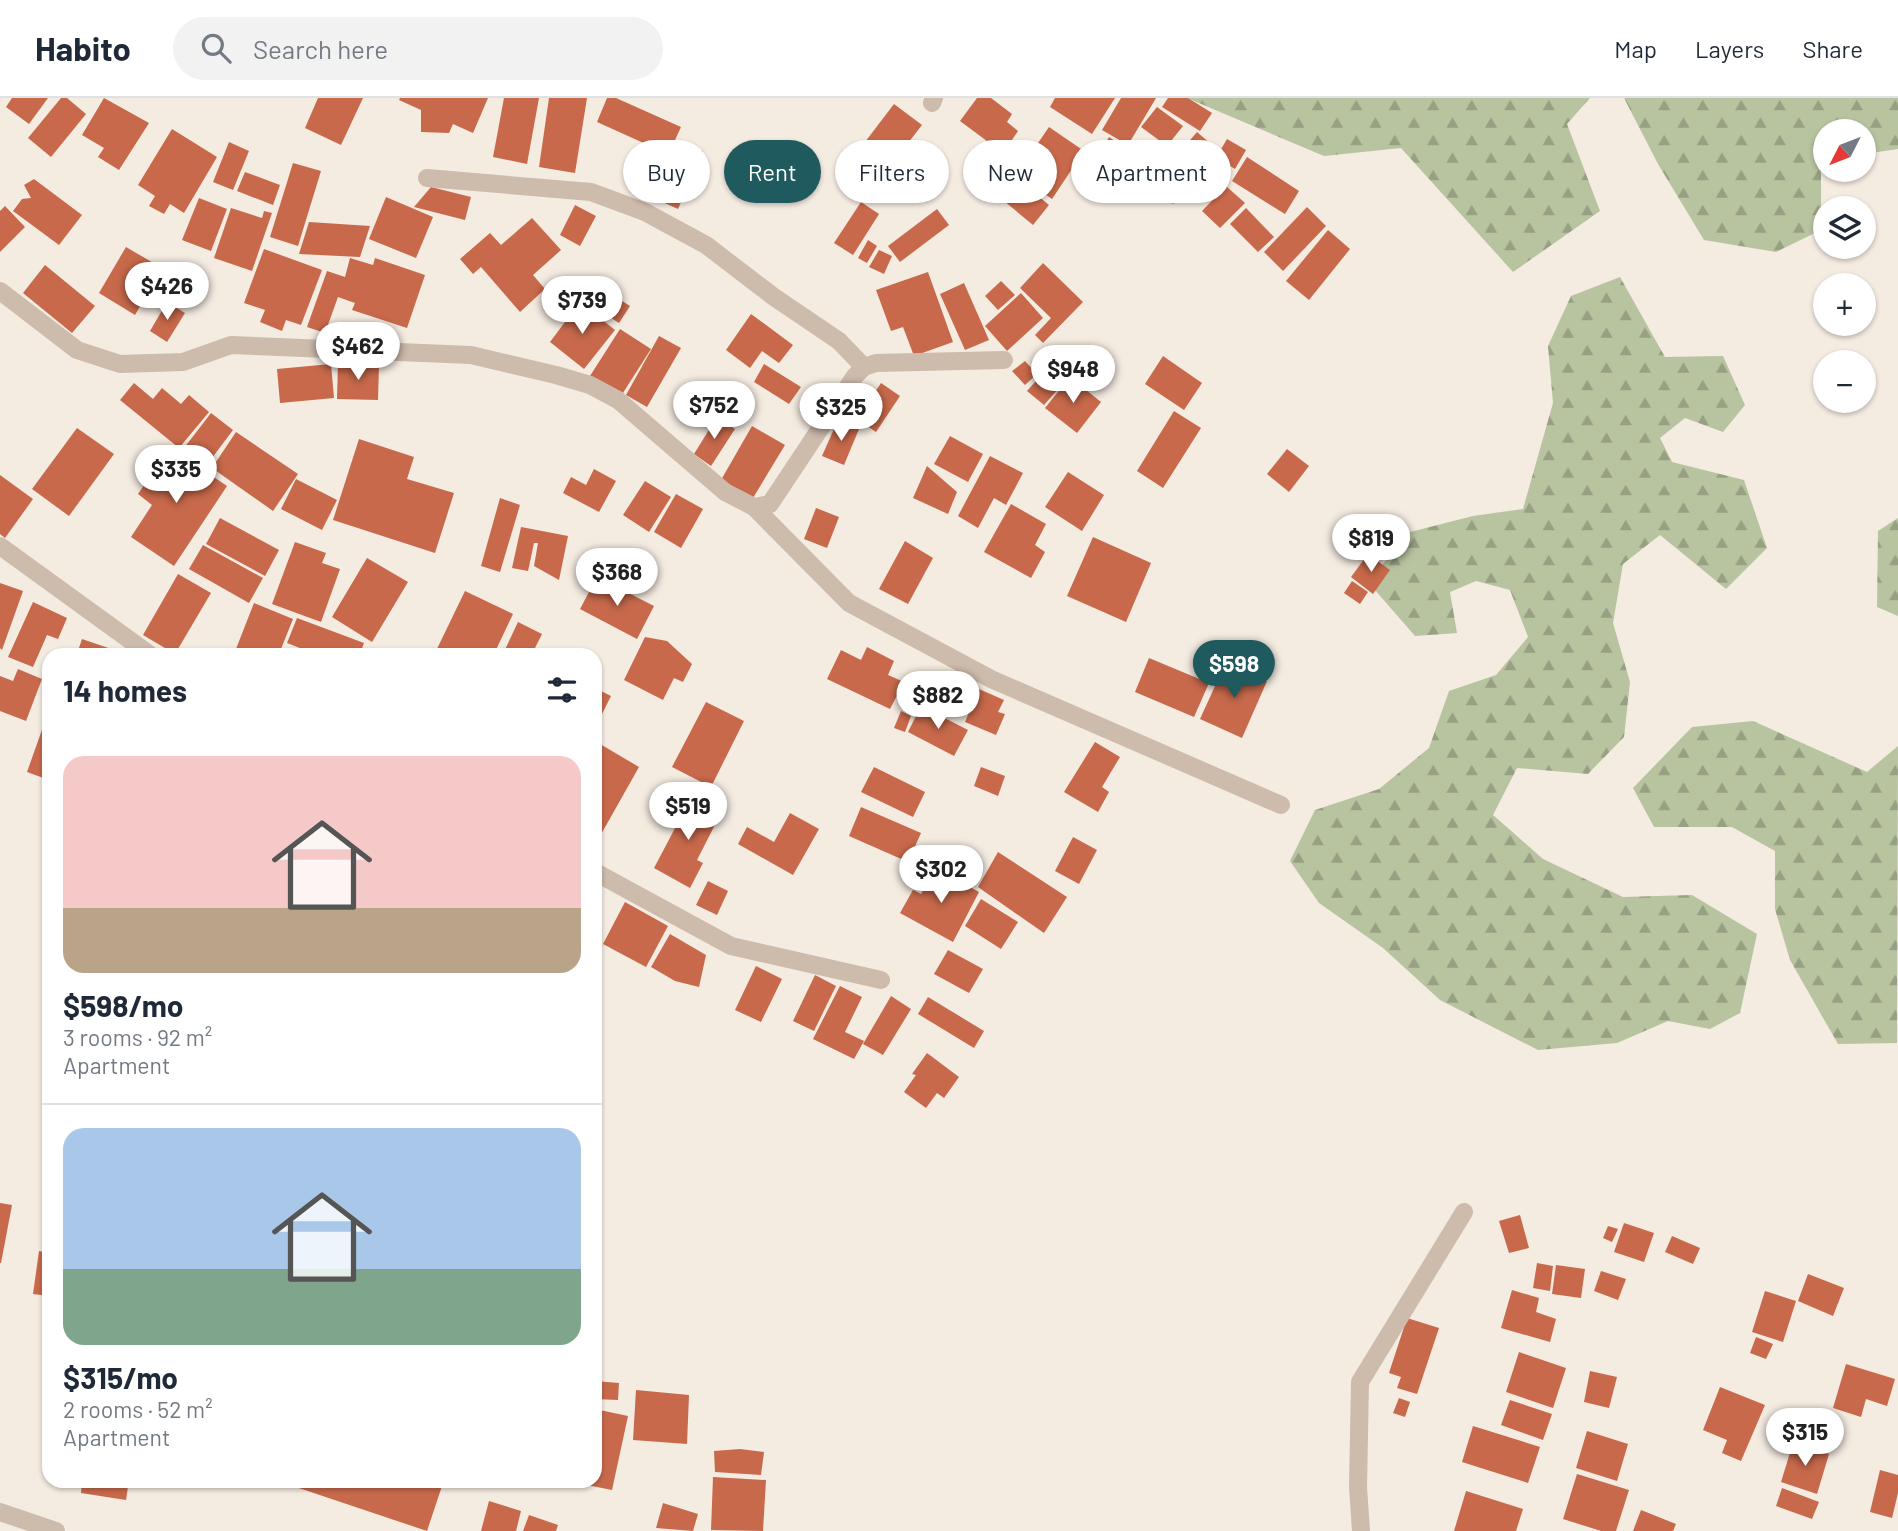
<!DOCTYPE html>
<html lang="en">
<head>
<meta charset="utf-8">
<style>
	body { margin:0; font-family:Barlow,sans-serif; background:#f2f2f3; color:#1f2937; height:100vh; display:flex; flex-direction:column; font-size:26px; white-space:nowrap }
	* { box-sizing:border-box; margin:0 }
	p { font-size:23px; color:#747a83 }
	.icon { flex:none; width:38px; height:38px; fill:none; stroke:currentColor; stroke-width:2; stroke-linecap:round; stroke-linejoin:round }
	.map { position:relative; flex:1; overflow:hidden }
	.panel { position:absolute; left:42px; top:550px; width:560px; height:840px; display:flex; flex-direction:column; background:#fff; border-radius:21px; box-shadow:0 2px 5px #0004 }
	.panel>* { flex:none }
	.guide { position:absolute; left:623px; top:42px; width:665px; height:63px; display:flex; gap:14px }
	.needle { width:46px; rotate:228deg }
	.buttons { position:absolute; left:1813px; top:21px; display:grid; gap:14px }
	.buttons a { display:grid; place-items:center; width:63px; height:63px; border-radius:50%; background:#fff; box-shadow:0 2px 5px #0004; font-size:35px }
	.price { position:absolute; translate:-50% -60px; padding:0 16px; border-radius:24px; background:#fff; color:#222; font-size:23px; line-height:46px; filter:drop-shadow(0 2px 4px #0008) }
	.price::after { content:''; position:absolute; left:50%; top:42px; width:21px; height:16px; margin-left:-10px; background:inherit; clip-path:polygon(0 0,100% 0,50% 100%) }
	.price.current { background:#1f5a5e; color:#fff }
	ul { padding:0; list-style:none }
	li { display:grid; align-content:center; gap:14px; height:371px; padding:0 21px }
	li+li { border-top:2px solid #e0e1e3 }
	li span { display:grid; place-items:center; height:217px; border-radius:21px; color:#555 }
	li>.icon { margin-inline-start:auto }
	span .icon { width:126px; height:126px; fill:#fffc; stroke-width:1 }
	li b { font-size:30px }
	h2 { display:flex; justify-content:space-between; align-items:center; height:84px; padding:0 21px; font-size:30px }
	.chip { padding:0 24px; border-radius:32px; background:#fff; box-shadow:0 2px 5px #0004; font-size:24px; line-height:63px }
	.chip.current { background:#1f5a5e; color:#fff }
	header { display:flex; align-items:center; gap:42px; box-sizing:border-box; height:98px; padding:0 35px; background:#fff; border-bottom:2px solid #e0e1e3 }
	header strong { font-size:33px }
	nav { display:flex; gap:38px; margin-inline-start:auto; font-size:24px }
	.search { width:490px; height:63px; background:#f2f2f3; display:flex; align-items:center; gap:18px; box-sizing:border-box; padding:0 24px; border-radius:38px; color:#747a83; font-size:26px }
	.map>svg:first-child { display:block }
	.forest { fill:url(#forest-firs) }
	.building { fill:#c8694b }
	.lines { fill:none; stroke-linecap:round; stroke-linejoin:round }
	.minor { stroke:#cdbbac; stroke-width:18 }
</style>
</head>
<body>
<header>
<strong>Habito</strong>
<div class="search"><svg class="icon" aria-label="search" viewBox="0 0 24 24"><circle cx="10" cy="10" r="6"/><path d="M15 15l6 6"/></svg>Search here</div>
<nav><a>Map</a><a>Layers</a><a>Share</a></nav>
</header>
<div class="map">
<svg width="1898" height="1433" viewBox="0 0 1898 1433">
	<defs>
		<pattern id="forest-firs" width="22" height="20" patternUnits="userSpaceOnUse" patternTransform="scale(1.75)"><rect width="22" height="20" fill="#b8c4a0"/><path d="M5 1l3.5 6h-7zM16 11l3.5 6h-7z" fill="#97a083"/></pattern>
	</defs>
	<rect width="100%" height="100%" fill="#f4ebe1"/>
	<g class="forest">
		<path d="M1187,0H1590L1567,26L1600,113L1513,174L1401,50L1324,58Z"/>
		<path d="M1624,0H1898V51L1864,56V33H1825V70L1821,72V132L1776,154L1704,142L1658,66Z"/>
		<path d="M1620,179L1665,259L1723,258L1745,307L1723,334L1685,320L1660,340L1672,364L1744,382L1767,450L1726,491L1660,437L1623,466L1613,525L1630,584L1624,639L1588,676L1517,670L1493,717L1543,761L1623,799L1692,797L1757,836L1740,915L1710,931L1668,923L1617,945L1538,952L1440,902L1383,850L1319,805L1290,763L1315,712L1379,691L1429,650L1449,593L1496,577L1528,539L1510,492L1476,483L1450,494L1457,535L1415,538L1368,484L1410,434L1473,418L1523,411L1553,305L1548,248L1571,198Z"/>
		<path d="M1898,420V518L1877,509L1878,433Z"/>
		<path d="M1753,623L1867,674L1898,648L1897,945L1838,946L1790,862L1775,811V753L1732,729H1654L1633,690L1692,629Z"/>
	</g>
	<g class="building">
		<path d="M12,0H48L29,26L6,9Z"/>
		<path d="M61,0H67L86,16L51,59L28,40Z"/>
		<path d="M104,0L149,25L119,72L98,59L104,50L82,37Z"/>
		<path d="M318,0H363L341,47L305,30Z"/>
		<path d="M400,0H488L473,35L453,26L449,35L421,34V12L399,2Z"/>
		<path d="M504,0H539L527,66L493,59Z"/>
		<path d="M549,0H587L575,75L539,69Z"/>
		<path d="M607,0H616L681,29L675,42L703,53L678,111L629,89L648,47L597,24Z"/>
		<path d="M977,0H991L1012,16L1007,24L1018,33L1003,55L960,23Z"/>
		<path d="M1055,0H1115L1092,36L1050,9Z"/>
		<path d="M1121,0H1156L1128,47L1102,32Z"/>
		<path d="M1168,0H1188L1212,15L1200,33L1162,9Z"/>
		<path d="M894,6L922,27L873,90L846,69Z"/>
		<path d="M1157,9L1183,28L1167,48L1141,29Z"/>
		<path d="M1049,29L1084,53L1052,101L1016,77Z"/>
		<path d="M172,31L217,59L184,115L170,106L164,116L149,108L155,98L138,87Z"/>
		<path d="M1197,34L1219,53L1173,106L1151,88Z"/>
		<path d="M1109,39L1121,47L1116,55L1104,48Z"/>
		<path d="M1227,41L1246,52L1235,71L1216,60Z"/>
		<path d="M229,44L249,53L233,92L213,84Z"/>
		<path d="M1247,59L1299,93L1285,116L1232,83Z"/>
		<path d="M293,65L321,73L298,148L270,139Z"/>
		<path d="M245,74L280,87L273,107L237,93Z"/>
		<path d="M34,81L82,117L59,147L13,113L22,101L31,100L24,87Z"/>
		<path d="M1021,84L1049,107L1033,127L1004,103Z"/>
		<path d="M1226,88L1245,105L1220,130L1202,113Z"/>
		<path d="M431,89L471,99L465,122L414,109Z"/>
		<path d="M386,99L433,119L416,160L369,141Z"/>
		<path d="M199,100L227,111L211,153L182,142Z"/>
		<path d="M861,104L879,116L853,157L834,145Z"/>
		<path d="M575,107L596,118L580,148L560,137Z"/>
		<path d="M5,108L25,129L0,154V113Z"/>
		<path d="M1307,109L1326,128L1283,173L1264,154Z"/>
		<path d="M231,110L262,120L264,113L272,115L252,173L214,160Z"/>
		<path d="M1246,110L1274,139L1258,154L1230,126Z"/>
		<path d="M937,111L949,127L900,164L888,148Z"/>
		<path d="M532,120L561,152L533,177L545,191L520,214L481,169L473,176L460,161L490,135L501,147Z"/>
		<path d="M309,124L370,128L360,159L299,156Z"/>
		<path d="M1328,132L1350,151L1309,202L1286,183Z"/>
		<path d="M868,142L877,148L867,165L858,160Z"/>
		<path d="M126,149L162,170L135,217L99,195Z"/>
		<path d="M264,151L322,172L301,227L286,222L282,233L260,224L265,212L244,205Z"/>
		<path d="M879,152L892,158L884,176L869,169Z"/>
		<path d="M350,160L373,167L375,160L425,177L407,230L352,212L355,205L338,199L325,235L307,229L327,173L345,179Z"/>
		<path d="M1043,165L1083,204L1043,245L1035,237L1051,220L1020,190Z"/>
		<path d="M45,167L95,208L72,235L23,195Z"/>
		<path d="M928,174L953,244L914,258L903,229L891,233L876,192Z"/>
		<path d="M1001,183L1015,197L998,212L985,198Z"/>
		<path d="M592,184L630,208L619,225L581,201Z"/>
		<path d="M964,185L989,242L965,252L940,196Z"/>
		<path d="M1021,195L1043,220L1007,253L985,228Z"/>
		<path d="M167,204L185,215L167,244L150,233Z"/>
		<path d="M580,204L615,232L584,271L550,244Z"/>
		<path d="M751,216L793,247L779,265L762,253L750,270L726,252Z"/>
		<path d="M620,231L651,251L621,298L590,278Z"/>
		<path d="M659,238L681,250L647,309L626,297Z"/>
		<path d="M1163,258L1202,285L1184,312L1145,286Z"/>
		<path d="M1025,263L1037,276L1025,287L1012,273Z"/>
		<path d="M338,265L379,267L378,302L337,301Z"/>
		<path d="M331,266L334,300L280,305L277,271Z"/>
		<path d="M764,266L801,289L789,306L754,284Z"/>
		<path d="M1051,266L1068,280L1044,307L1027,293Z"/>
		<path d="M1070,279L1101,304L1077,335L1045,310Z"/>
		<path d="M134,285L153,301L162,290L181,306L189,297L209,314L179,350L120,302Z"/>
		<path d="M881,285L900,298L876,334L857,321Z"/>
		<path d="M1174,313L1201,330L1163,390L1137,373Z"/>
		<path d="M211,315L233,332L206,368L184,350Z"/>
		<path d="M717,319L735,331L711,368L694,356Z"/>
		<path d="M838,322L859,331L844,367L822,358Z"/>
		<path d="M752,328L785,347L753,400L721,382Z"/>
		<path d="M77,330L114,356L69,418L32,391Z"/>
		<path d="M236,334L298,376L273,413L212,370Z"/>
		<path d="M950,338L983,356L968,384L934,366Z"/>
		<path d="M359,341L414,359L407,381L454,395L435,455L333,422Z"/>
		<path d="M170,349L227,388L174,468L131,439L152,407L138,396Z"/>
		<path d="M1287,351L1309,368L1289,394L1267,376Z"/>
		<path d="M990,358L1023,375L1006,407L994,400L978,430L958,418Z"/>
		<path d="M927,368L957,394L948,416L913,400Z"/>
		<path d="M594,371L616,383L599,414L563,395L571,379L586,387Z"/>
		<path d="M1068,374L1104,397L1082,433L1045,409Z"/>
		<path d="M0,377L33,401L5,440L0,436Z"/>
		<path d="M296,381L337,402L322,432L281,411Z"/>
		<path d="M645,383L671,399L649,434L623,417Z"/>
		<path d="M676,396L703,411L681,450L654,434Z"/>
		<path d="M500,400L520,407L500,474L481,468Z"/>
		<path d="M1011,406L1046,426L1035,447L1045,454L1031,480L984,454Z"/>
		<path d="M816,410L839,419L827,450L804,441Z"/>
		<path d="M220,420L279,452L265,478L206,446Z"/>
		<path d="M521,429L568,438L559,482L534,468L538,445H534L528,473L512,470Z"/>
		<path d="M1093,439L1151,465L1126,524L1067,498Z"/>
		<path d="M905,443L933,460L908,506L879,491Z"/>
		<path d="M295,444L326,455L322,465L340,471L321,524L272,506Z"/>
		<path d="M203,447L263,480L249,505L189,471Z"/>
		<path d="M1368,456L1390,472L1373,496L1351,479Z"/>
		<path d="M367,460L408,484L372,544L332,519Z"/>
		<path d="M178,476L211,495L175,556L143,537Z"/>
		<path d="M597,479L654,508L637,541L580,511Z"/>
		<path d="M1352,483L1368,494L1360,506L1344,495Z"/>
		<path d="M0,485L23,493L2,552L0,550Z"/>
		<path d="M465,493L513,516L494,556L435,555Z"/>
		<path d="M33,504L67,520L58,541L47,537L33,569L8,559Z"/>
		<path d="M254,505L293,521L279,556H234Z"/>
		<path d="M297,520L364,545L360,556H315L287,545Z"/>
		<path d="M518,524L542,536L532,556H503Z"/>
		<path d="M645,539L667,543L692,566L683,584L674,580L663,602L624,582Z"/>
		<path d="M82,541L126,556H77Z"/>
		<path d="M867,549L894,563L888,577L904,584L890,611L827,581L841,552L861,562Z"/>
		<path d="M1149,560L1209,585L1194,619L1135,594Z"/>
		<path d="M1226,564L1267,583L1242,640L1200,621Z"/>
		<path d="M18,571L42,581L26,623L0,613V578L13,583Z"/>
		<path d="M595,590L611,598L595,630Z"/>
		<path d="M979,591L1004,602L998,614L1005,616L996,637L965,624Z"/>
		<path d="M706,604L744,623L711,689L672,669Z"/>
		<path d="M921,608L968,632L954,658L908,634Z"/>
		<path d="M49,612V682L27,674Z"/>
		<path d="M901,613L911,618L905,634L894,630Z"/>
		<path d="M595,643L639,669L595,747Z"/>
		<path d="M1095,644L1120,659L1102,689L1109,694L1098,714L1064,694Z"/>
		<path d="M874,669L925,694L913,719L861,694Z"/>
		<path d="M981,669L1005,678L998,698L974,688Z"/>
		<path d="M692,698L722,713L697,762L703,765L690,790L654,770Z"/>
		<path d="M861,709L921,735L908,764L849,738Z"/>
		<path d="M790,715L819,731L793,777L738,746L747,729L774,744Z"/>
		<path d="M1073,739L1097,752L1079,786L1055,773Z"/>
		<path d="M998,754L1067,799L1044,835L978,789Z"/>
		<path d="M935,770L979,794L953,844L900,815L913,792L921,796Z"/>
		<path d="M708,783L728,793L717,817L696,807Z"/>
		<path d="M981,801L1018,824L1001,851L965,828Z"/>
		<path d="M625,804L668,828L646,869L603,846Z"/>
		<path d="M670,836L706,857L699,889L675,883L651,869Z"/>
		<path d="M948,852L983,871L969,895L934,876Z"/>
		<path d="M756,868L782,881L761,924L735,912Z"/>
		<path d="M815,877L836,888L814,933L793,923Z"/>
		<path d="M840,888L862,899L845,934L864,943L854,961L813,941Z"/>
		<path d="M891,898L911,911L883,957L863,946Z"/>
		<path d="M928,899L984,933L974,950L918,916Z"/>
		<path d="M927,955L959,979L944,1000L937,995L926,1010L904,994L916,977L912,976Z"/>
		<path d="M0,1105L12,1107L1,1165H0Z"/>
		<path d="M1520,1117L1529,1150L1509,1155L1499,1123Z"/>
		<path d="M1624,1125L1654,1135L1644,1164L1614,1154Z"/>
		<path d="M1608,1128L1618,1131L1612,1144L1603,1140Z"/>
		<path d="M1672,1138L1700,1150L1693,1166L1665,1154Z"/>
		<path d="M39,1153L49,1155V1198L33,1196Z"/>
		<path d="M1537,1165L1553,1168L1550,1193L1533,1190Z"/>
		<path d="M1556,1167L1585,1171L1581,1200L1552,1196Z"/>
		<path d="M1601,1173L1626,1181L1618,1202L1594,1193Z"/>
		<path d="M1808,1176L1844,1190L1833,1218L1798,1203Z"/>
		<path d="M1512,1192L1539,1200L1536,1214L1556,1221L1550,1244L1501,1230Z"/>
		<path d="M1765,1193L1796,1203L1783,1244L1752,1234Z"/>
		<path d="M1407,1220L1439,1230L1417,1296L1397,1290L1401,1279L1389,1275Z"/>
		<path d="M1756,1239L1773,1246L1766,1261L1750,1255Z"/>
		<path d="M1519,1254L1566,1270L1553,1310L1506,1294Z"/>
		<path d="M1846,1266L1895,1281L1887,1308L1866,1301L1861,1319L1833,1310Z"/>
		<path d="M1590,1273L1617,1279L1609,1310L1584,1304Z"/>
		<path d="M595,1283L619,1285L618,1302L595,1301Z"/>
		<path d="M1720,1289L1765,1307L1741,1363L1722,1355L1727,1342L1703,1332Z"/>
		<path d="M636,1292L689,1297L687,1346L633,1342Z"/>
		<path d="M1399,1300L1410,1304L1405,1319L1393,1315Z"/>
		<path d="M1510,1302L1552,1316L1543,1342L1501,1327Z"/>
		<path d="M595,1311L628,1318L612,1392L572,1384L595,1382Z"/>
		<path d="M1473,1328L1540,1349L1528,1385L1462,1364Z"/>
		<path d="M1587,1333L1628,1346L1617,1383L1576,1370Z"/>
		<path d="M1793,1345L1829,1356L1817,1396L1781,1384Z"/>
		<path d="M740,1351L764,1354L761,1377L715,1374L714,1353Z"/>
		<path d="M1880,1372L1898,1377V1395L1892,1420L1870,1414Z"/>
		<path d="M1577,1376L1629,1392L1616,1433H1601L1563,1421Z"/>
		<path d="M713,1379L766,1382L763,1433L711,1432Z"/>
		<path d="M82,1382H129L126,1402L81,1395Z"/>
		<path d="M275,1382H444L427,1433Z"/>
		<path d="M1782,1390L1819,1404L1812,1421L1776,1408Z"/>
		<path d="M1466,1393L1523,1411L1516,1433H1454Z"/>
		<path d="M489,1403L521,1413L516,1433H481Z"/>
		<path d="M663,1405L698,1416L693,1433L656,1430Z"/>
		<path d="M1641,1412L1676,1426L1673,1433H1633Z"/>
		<path d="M529,1417L558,1427L556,1433H523Z"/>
	</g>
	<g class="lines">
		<g class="minor">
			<path d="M932,5L934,0"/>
			<path d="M427,80L591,94L645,114L706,147L774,199L839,243L864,269"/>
			<path d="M0,193L77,252L120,266L183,264L231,247L471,257L556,277L590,287L618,302L725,394L754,409L770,406L855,278L864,269L876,265L1004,262"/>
			<path d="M754,409L849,505L991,581L1281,707"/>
			<path d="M0,448L149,556"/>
			<path d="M595,774L731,848L881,882"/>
			<path d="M0,1414L56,1433"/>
			<path d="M1361,1433L1358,1389L1360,1284L1464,1114"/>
		</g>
	</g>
</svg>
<div class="buttons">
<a><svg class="needle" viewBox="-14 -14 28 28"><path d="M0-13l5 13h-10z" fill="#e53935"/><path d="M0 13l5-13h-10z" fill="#747a83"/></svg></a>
<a><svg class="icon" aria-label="layers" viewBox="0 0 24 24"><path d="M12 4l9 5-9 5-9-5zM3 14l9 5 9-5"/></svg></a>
<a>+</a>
<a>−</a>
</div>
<b class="price" style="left:167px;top:224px">$426</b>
<b class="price" style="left:582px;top:238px">$739</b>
<b class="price" style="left:358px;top:284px">$462</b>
<b class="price" style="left:1073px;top:307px">$948</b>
<b class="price" style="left:714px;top:343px">$752</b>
<b class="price" style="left:841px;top:345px">$325</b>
<b class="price" style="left:176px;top:407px">$335</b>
<b class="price" style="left:1371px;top:476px">$819</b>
<b class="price" style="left:617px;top:510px">$368</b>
<b class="price current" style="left:1234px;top:602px">$598</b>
<b class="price" style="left:938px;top:633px">$882</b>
<b class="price" style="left:688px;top:744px">$519</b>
<b class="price" style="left:941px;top:807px">$302</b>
<b class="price" style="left:1805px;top:1370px">$315</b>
<div class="guide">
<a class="chip">Buy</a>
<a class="chip current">Rent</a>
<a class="chip">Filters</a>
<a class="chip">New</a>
<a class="chip">Apartment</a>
</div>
<section class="panel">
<h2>14 homes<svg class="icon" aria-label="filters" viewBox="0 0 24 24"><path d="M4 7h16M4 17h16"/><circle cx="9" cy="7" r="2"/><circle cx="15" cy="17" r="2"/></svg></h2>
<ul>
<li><span style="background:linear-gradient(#f6c9c9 70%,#b9a48a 0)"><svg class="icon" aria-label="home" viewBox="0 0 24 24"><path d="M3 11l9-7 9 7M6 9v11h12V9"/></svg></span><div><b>$598/mo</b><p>3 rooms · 92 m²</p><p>Apartment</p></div></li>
<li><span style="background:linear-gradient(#a9c7e8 65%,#7fa58c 0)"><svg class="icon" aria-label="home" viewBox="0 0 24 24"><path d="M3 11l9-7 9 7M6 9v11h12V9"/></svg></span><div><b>$315/mo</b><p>2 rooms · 52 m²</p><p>Apartment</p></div></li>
</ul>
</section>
</div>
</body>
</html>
